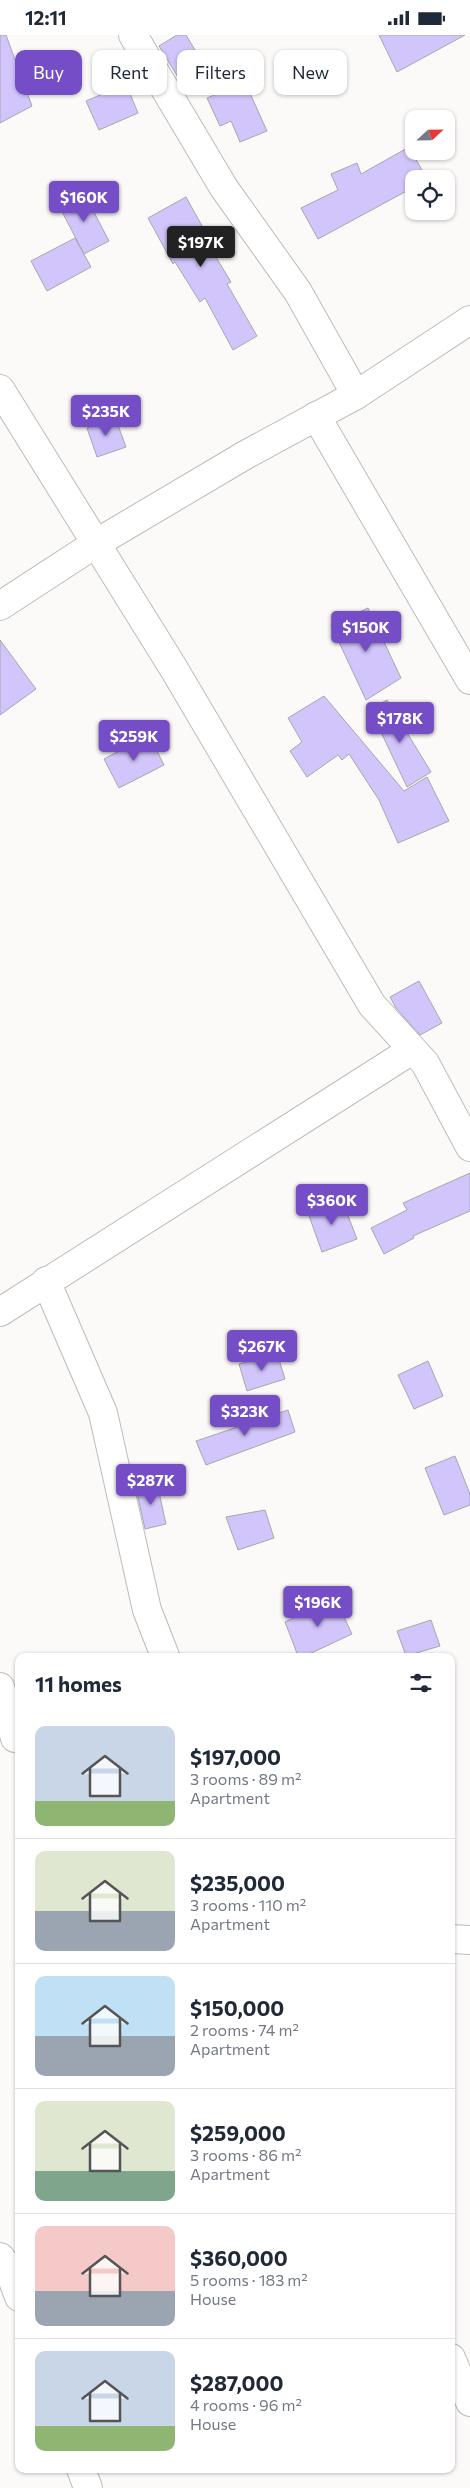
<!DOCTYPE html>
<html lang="en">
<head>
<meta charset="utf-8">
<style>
	body { margin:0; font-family:Commissioner,sans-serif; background:#f2f2f3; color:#1f2937; height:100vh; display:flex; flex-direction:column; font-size:19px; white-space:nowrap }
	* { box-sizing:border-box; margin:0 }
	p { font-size:16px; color:#747a83 }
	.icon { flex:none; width:28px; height:28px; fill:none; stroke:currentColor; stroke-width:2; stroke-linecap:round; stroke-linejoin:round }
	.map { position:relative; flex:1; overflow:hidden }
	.drawer { position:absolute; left:15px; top:1618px; width:440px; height:820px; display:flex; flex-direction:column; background:#fff; border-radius:10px; box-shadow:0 1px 4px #0004 }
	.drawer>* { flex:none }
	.banner { position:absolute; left:15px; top:15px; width:440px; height:45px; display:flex; gap:10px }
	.needle { width:32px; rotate:68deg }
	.fabs { position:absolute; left:405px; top:75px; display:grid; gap:10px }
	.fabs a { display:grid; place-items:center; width:50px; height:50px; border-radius:10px; background:#fff; box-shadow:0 1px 4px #0004; font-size:25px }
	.price { position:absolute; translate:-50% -42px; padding:0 11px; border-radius:5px; background:#754dc6; color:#fff; font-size:16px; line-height:32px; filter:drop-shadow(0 1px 2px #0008) }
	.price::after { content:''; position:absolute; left:50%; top:30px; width:15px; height:11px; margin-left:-8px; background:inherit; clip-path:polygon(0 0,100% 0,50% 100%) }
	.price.current { background:#222; color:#fff }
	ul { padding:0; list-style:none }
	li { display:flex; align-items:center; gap:15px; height:125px; padding:0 20px }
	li+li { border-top:1px solid #e0e1e3 }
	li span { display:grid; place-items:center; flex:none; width:140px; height:100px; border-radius:10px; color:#555 }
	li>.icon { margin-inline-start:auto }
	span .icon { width:60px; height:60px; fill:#fffc; stroke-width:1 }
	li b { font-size:21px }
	h2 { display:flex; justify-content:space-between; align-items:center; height:60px; padding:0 20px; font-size:21px }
	.pill { padding:0 18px; border-radius:10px; background:#fff; box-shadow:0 1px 4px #0004; font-size:18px; line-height:45px }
	.pill.current { background:#754dc6; color:#fff }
	.status { display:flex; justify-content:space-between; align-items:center; height:35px; padding:0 25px; background:#fff; direction:ltr }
	.status svg { height:14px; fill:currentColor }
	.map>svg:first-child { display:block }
	.building { fill:#d1c5fb; stroke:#a8a7aa }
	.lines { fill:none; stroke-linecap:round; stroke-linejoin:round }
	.minor-casing { stroke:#bdbcb9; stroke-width:30 }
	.minor { stroke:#fff; stroke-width:28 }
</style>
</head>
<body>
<div class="status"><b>12:11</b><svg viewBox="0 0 49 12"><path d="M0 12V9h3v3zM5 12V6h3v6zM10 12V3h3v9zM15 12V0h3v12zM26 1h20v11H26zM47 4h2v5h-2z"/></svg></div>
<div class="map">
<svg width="470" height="2453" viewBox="0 0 470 2453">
	<rect width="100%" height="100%" fill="#fcfaf8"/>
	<g class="building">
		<path d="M0,0H6L32,71L0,88Z"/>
		<path d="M177,0H186L213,45L187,57L159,11Z"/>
		<path d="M379,0H465L397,37Z"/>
		<path d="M245,47L267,96L240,107L231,86L220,91L207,63Z"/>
		<path d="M126,49L138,78L99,95L86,66Z"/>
		<path d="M409,112L427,144H414V152L318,204L301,173L338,155L331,139L357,128L361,139Z"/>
		<path d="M83,156L109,206L84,219L58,169Z"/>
		<path d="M186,162L211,207L208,209L231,247L227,249L257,301L233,315L205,263L200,267L175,227L173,229L148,183Z"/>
		<path d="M75,203L91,232L47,256L31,226Z"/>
		<path d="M115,382L126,412L97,422L87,393Z"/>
		<path d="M368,573L401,643L366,665L331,590Z"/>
		<path d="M0,605L36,654L0,680Z"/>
		<path d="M324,661L404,756L427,742L449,786L398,808L379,765L349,719L342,725L338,720L307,742L290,716L302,707L288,683Z"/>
		<path d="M387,665L431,737L407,752L370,674Z"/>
		<path d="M149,700L164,730L119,753L104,724Z"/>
		<path d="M419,946L442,988L420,1000L396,973L390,962Z"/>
		<path d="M470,1138V1176L413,1201L414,1203L384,1219L371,1193L407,1175L403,1168Z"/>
		<path d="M342,1165L357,1204L322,1217L308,1178Z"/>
		<path d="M277,1318L285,1344L247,1356L239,1329Z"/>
		<path d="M428,1326L443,1361L414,1374L398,1340Z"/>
		<path d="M288,1375L295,1397L206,1430L196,1406Z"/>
		<path d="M455,1421L470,1459V1470L444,1480L425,1433Z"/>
		<path d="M157,1448L166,1489L145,1494L136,1453Z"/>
		<path d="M265,1475L274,1503L238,1515L226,1482Z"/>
		<path d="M335,1563L352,1599L305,1621H298L285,1587Z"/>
		<path d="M431,1585L440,1611L406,1621L397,1596Z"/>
	</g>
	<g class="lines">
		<defs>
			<g id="minor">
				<path d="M133,0L224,153L298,257L356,360"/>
				<path d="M0,354L174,634L372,970L425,1028L470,1112"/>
				<path d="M316,381L470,645"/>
				<path d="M0,571L95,509L247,419L356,360L470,285"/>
				<path d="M46,1246L103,1378L147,1575L165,1621"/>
				<path d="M0,1277L412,1015"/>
				<path d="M0,1652L15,1703"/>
				<path d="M451,1904L470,1905"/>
				<path d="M0,2222L9,2234L19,2262"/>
				<path d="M451,2323L470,2367"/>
				<path d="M81,2434L88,2453"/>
			</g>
		</defs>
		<use href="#minor" class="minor-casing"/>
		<use href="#minor" class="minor"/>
	</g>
</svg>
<div class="fabs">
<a><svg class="needle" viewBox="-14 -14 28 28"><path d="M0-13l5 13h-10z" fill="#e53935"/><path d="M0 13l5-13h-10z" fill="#747a83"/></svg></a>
<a><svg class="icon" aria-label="locate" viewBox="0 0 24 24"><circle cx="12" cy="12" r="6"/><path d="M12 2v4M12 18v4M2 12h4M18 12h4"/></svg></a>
</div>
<b class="price" style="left:84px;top:188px">$160K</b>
<b class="price current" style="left:201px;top:233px">$197K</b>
<b class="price" style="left:106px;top:402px">$235K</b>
<b class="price" style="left:366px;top:618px">$150K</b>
<b class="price" style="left:400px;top:709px">$178K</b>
<b class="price" style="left:134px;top:727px">$259K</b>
<b class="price" style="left:332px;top:1191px">$360K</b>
<b class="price" style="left:262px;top:1337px">$267K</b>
<b class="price" style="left:245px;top:1402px">$323K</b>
<b class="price" style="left:151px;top:1471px">$287K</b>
<b class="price" style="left:318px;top:1593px">$196K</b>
<div class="banner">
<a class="pill current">Buy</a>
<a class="pill">Rent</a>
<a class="pill">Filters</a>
<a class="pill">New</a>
</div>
<section class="drawer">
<h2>11 homes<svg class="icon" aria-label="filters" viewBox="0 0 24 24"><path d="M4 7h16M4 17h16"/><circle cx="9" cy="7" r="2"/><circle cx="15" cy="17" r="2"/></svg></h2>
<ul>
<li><span style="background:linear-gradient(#c9d6e8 75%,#8fb573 0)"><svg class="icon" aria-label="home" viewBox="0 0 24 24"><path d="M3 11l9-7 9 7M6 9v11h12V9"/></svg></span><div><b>$197,000</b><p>3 rooms · 89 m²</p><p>Apartment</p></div></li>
<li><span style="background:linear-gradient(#dfe7d0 60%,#9aa5b1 0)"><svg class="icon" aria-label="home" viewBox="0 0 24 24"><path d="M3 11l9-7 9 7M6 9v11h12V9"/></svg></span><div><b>$235,000</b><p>3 rooms · 110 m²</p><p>Apartment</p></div></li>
<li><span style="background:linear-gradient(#bfe0f5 60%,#9aa5b1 0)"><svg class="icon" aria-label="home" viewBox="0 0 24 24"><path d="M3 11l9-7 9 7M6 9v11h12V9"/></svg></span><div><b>$150,000</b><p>2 rooms · 74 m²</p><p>Apartment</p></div></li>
<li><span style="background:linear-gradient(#dfe7d0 70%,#7fa58c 0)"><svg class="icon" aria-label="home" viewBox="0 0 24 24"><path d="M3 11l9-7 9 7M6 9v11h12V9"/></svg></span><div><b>$259,000</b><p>3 rooms · 86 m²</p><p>Apartment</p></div></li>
<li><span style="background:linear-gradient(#f6c9c9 65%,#9aa5b1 0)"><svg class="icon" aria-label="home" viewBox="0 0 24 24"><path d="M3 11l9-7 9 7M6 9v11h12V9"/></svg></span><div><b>$360,000</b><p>5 rooms · 183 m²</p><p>House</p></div></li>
<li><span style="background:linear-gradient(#c9d6e8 75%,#8fb573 0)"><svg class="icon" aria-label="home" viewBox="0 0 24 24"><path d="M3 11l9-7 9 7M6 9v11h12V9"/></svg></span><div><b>$287,000</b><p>4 rooms · 96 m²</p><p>House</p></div></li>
</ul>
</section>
</div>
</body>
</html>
